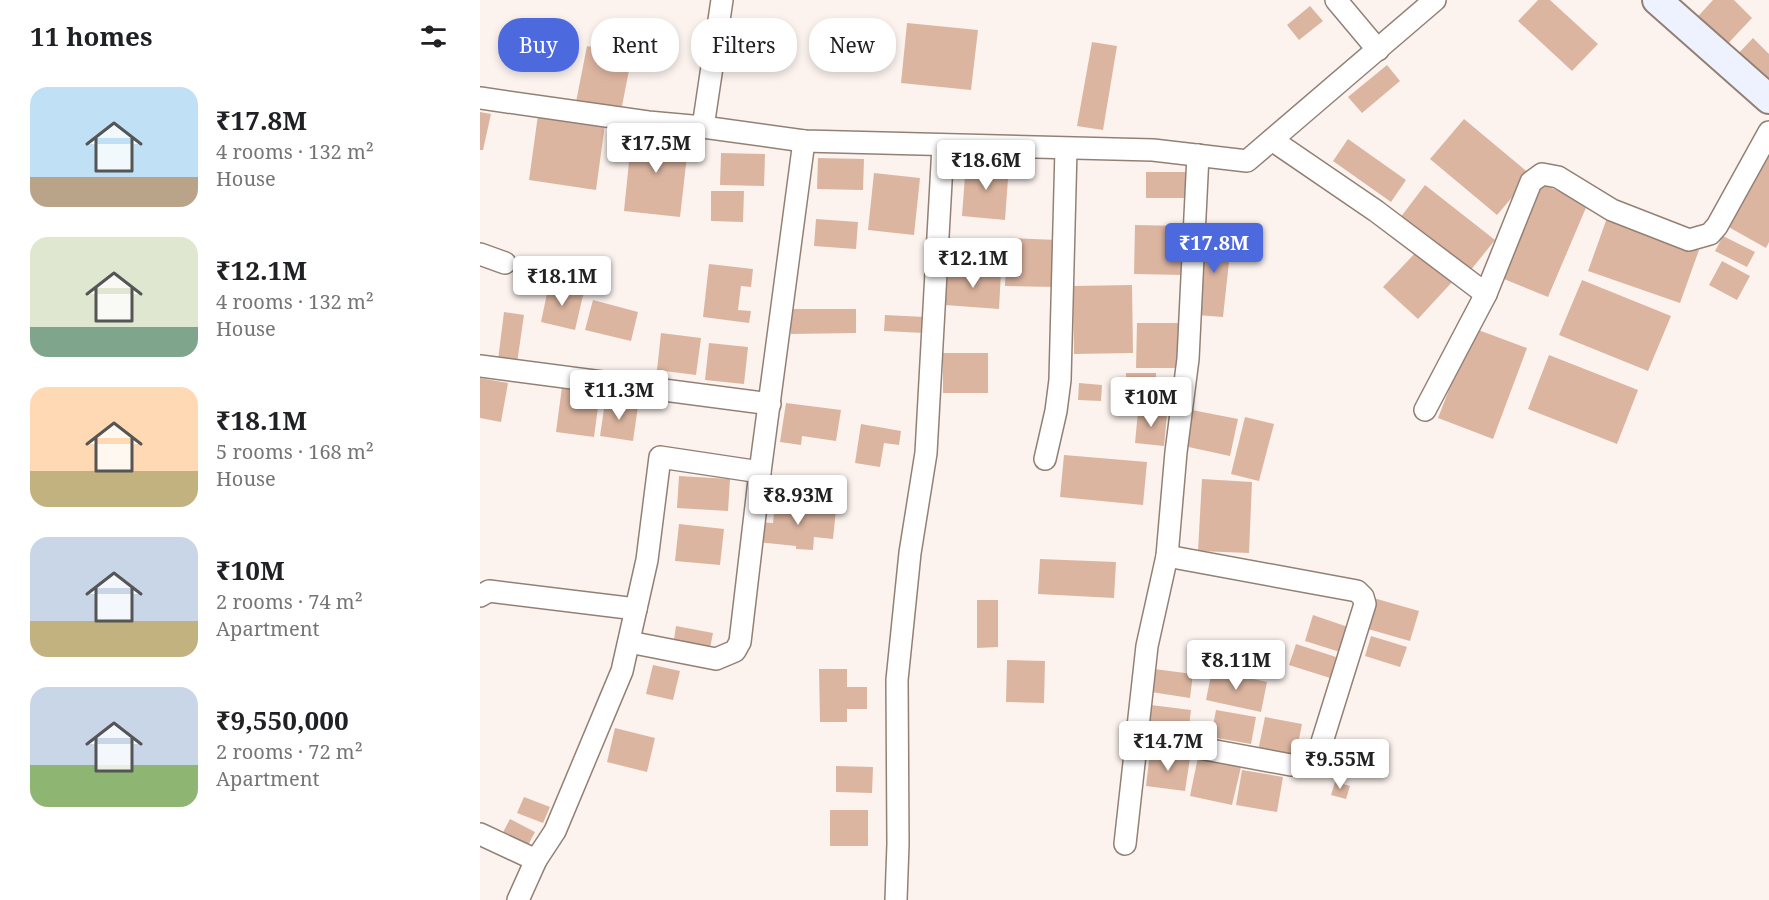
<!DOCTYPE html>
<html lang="en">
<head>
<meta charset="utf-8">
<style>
	body { margin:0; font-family:"Noto Serif",serif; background:#f6f6f6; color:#202124; height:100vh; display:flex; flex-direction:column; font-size:22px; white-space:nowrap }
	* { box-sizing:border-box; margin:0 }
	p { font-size:20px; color:#757577 }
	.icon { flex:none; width:33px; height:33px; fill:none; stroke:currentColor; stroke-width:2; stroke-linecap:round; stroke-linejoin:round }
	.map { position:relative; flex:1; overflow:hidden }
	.side { display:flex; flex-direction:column; background:#fff; width:480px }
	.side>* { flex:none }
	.top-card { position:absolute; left:18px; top:18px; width:570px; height:54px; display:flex; gap:12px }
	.price { position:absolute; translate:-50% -51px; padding:0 14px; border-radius:6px; background:#fff; color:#222; font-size:20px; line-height:39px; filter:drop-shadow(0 2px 3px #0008) }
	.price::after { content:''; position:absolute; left:50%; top:36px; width:18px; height:14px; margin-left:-9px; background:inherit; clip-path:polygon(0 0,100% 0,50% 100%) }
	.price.selected { background:#4c6ade; color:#fff }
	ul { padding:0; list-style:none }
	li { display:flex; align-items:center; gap:18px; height:150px; padding:0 30px }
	li span { display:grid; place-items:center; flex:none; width:168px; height:120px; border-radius:18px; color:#555 }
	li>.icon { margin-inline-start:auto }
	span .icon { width:72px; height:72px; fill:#fffc; stroke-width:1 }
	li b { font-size:26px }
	h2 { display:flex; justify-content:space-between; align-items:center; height:72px; padding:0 30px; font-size:26px }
	.tag { padding:0 21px; border-radius:24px; background:#fff; box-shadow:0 3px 9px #0003; font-size:21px; line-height:54px }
	.tag.selected { background:#4c6ade; color:#fff }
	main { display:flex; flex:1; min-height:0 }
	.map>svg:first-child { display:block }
	.building { fill:#dcb5a0 }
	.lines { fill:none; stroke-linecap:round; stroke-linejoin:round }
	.street-casing { stroke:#938075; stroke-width:24 }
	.secondary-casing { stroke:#938075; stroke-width:32 }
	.street { stroke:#fff; stroke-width:21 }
	.secondary { stroke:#edf2fe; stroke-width:28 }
</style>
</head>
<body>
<main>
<section class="side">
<h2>11 homes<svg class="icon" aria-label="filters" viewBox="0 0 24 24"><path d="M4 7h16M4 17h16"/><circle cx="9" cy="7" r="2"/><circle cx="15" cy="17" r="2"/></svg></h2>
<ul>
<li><span style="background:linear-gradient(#bfe0f5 75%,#b9a48a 0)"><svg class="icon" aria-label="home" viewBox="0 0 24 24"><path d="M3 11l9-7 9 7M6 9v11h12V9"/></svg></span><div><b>₹17.8M</b><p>4 rooms · 132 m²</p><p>House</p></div></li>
<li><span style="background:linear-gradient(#dfe7d0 75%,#7fa58c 0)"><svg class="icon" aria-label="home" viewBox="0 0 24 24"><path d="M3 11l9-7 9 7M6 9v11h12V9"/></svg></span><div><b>₹12.1M</b><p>4 rooms · 132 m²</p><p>House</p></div></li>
<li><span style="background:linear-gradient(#ffd9b3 70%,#c2b280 0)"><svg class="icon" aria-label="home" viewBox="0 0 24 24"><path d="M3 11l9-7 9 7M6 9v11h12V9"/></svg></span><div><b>₹18.1M</b><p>5 rooms · 168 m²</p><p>House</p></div></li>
<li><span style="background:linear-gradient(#c9d6e8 70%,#c2b280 0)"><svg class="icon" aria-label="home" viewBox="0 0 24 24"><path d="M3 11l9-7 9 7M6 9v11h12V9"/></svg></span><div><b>₹10M</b><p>2 rooms · 74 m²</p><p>Apartment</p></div></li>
<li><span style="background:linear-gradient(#c9d6e8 65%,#8fb573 0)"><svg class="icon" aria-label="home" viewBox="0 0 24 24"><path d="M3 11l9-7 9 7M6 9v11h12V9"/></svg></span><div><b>₹9,550,000</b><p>2 rooms · 72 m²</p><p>Apartment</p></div></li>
</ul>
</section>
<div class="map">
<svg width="1289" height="900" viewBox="0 0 1289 900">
	<rect width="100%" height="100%" fill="#fcf3ef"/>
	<g class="building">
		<path d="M1058,0H1070L1118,44L1092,71L1038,21Z"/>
		<path d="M1233,0H1254L1272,18L1240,52L1211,24Z"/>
		<path d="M830,6L843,21L819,40L807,25Z"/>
		<path d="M427,23L498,30L491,90L421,83Z"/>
		<path d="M1273,38L1289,54V89L1255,57Z"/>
		<path d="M612,42L637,46L623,130L597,126Z"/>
		<path d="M107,46L152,55L141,111L96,102Z"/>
		<path d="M907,65L920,81L882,113L868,97Z"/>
		<path d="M0,112L11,114L3,150H0Z"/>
		<path d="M58,115L125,124L116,190L49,180Z"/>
		<path d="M984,119L1051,175L1017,215L950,159Z"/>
		<path d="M152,132L209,138L200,217L144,211Z"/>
		<path d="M868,139L926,180L911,202L853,161Z"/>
		<path d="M1289,152V242L1286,248L1245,225Z"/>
		<path d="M241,153L285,154L284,186L240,185Z"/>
		<path d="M338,158L384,159L383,190L337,189Z"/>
		<path d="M486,162L529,165L525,220L482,216Z"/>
		<rect x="666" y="172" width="44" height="26"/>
		<path d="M394,173L440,178L434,235L388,230Z"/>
		<path d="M1059,183L1108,203L1068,297L1019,277Z"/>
		<path d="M945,185L1015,240L986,276L917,222Z"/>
		<path d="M231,191H264L263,222L231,221Z"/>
		<path d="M1127,218L1219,250L1200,303L1108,271Z"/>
		<path d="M336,219L378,222L376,249L334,246Z"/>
		<path d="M655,225L705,226V275L654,274Z"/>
		<path d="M724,231L752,234L743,317L716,315Z"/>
		<path d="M1243,236L1275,252L1267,267L1235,251Z"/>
		<path d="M527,238L577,240L576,287L525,286Z"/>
		<path d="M939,249L973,281L938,319L903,287Z"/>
		<path d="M1242,261L1270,276L1257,300L1229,285Z"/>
		<path d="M229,264L273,269L271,287L261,286L258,310L271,311L269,323L223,317Z"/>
		<path d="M468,269L521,272L519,309L465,305Z"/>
		<path d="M1102,280L1191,316L1168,371L1079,335Z"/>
		<path d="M69,284L104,291L95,330L61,322Z"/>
		<path d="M652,285L653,353L594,354L593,286Z"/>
		<path d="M113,300L158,312L151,341L105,330Z"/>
		<path d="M311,309H376V333L311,334Z"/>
		<path d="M24,312L44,315L37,363L18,360Z"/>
		<path d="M405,315L445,317L444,333L404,331Z"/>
		<path d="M657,323H700L699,368H656Z"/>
		<path d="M993,328L1047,348L1013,439L958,418Z"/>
		<path d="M181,333L221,338L216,375L177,370Z"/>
		<path d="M229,343L268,347L264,384L225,380Z"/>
		<rect x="463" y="353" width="45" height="40"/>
		<path d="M1069,355L1158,390L1137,444L1048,409Z"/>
		<rect x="646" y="373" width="30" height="23"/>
		<path d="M0,378L28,383L21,422L0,418Z"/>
		<path d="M599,383L622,385L621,401L598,400Z"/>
		<path d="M82,387L120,392L114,437L76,432Z"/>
		<path d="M125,402L158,406L153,441L120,436Z"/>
		<path d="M306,403L361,410L356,441L322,436L321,445L300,442Z"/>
		<path d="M712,410L758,419L750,456L704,446Z"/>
		<path d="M658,411L687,414L684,446L655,443Z"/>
		<path d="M765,417L794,424L779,481L751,474Z"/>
		<path d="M381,424L421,431L419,445L404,443L400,467L375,463Z"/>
		<path d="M584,455L667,462L663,505L580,497Z"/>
		<path d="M199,476L250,479L248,511L197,508Z"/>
		<path d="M722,479L772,482L769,553L718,551Z"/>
		<path d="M295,504L356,510L353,539L334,537L333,550L316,549V546L278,542L280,522L293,523Z"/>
		<path d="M199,524L244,529L240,565L195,561Z"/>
		<path d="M560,559L636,562L634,598L558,594Z"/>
		<path d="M890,597L939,611L930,641L881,627Z"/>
		<path d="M497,600H518V647L497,648Z"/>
		<path d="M833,615L868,627L860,652L825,641Z"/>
		<path d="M196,626L233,633L229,653L193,646Z"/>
		<path d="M891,636L927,647L920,667L885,656Z"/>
		<path d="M816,644L856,657L850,678L809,665Z"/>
		<path d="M527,660L565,661L564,703L526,702Z"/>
		<path d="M173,665L200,671L193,700L166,694Z"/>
		<path d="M339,669H367V687H387V709H367V722H340Z"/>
		<path d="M674,669L713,674L710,698L671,692Z"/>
		<path d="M732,670L787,682L781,712L726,700Z"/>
		<path d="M671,705L711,710L708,735L667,730Z"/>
		<path d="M736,710L776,717L771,744L731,737Z"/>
		<path d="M785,717L822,724L815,759L778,751Z"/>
		<path d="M135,728L175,738L167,772L127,762Z"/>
		<path d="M670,752L710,758L705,791L666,786Z"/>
		<path d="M718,757L761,767L752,805L710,796Z"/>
		<path d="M356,766L393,767L392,793L356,792Z"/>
		<path d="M762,770L803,777L797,812L756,805Z"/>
		<path d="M855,782L870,786L866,799L851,795Z"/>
		<path d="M44,797L70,807L63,823L37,813Z"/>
		<rect x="350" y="810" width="38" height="36"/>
		<path d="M30,819L55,832L45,851L20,838Z"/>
	</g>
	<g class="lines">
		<defs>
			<g id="street">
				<path d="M856,0L898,50"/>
				<path d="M0,98L168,122L223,127L324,141L673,150L767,161L955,0"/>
				<path d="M223,127L242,0"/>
				<path d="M792,140L896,211L1006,294"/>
				<path d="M0,254L25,263"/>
				<path d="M0,366L290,404"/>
				<path d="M945,410L1006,294L1051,182L1062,174L1078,177L1132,210L1209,240L1230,234L1237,226L1289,132"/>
				<path d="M565,459L576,411L580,380L586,149"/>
				<path d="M0,596L9,591L156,609"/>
				<path d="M149,642L236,659L255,651L260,642L280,472L324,141"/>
				<path d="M655,736L811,765C822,765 828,765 837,758L885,604L883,597L877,591L687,556"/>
				<path d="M0,834L56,860"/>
				<path d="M645,844L667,646L687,556L696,452L708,359L718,155"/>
				<path d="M38,900L56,860L75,831L142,671L167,560L180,457L280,472"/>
				<path d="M416,900L418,844L417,680L430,553L446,453L463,146"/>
			</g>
			<path id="secondary" d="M1177,0L1289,99"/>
		</defs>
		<use href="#street" class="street-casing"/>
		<use href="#secondary" class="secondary-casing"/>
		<use href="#street" class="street"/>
		<use href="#secondary" class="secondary"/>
	</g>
</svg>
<b class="price" style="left:176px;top:174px">₹17.5M</b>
<b class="price" style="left:506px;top:191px">₹18.6M</b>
<b class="price selected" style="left:734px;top:274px">₹17.8M</b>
<b class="price" style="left:493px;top:289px">₹12.1M</b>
<b class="price" style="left:82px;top:307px">₹18.1M</b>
<b class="price" style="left:139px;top:421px">₹11.3M</b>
<b class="price" style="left:671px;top:428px">₹10M</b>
<b class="price" style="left:318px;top:526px">₹8.93M</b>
<b class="price" style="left:756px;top:691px">₹8.11M</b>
<b class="price" style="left:688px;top:772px">₹14.7M</b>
<b class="price" style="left:860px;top:790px">₹9.55M</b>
<div class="top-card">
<a class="tag selected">Buy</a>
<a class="tag">Rent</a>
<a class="tag">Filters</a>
<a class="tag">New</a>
</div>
</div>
</main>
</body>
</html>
